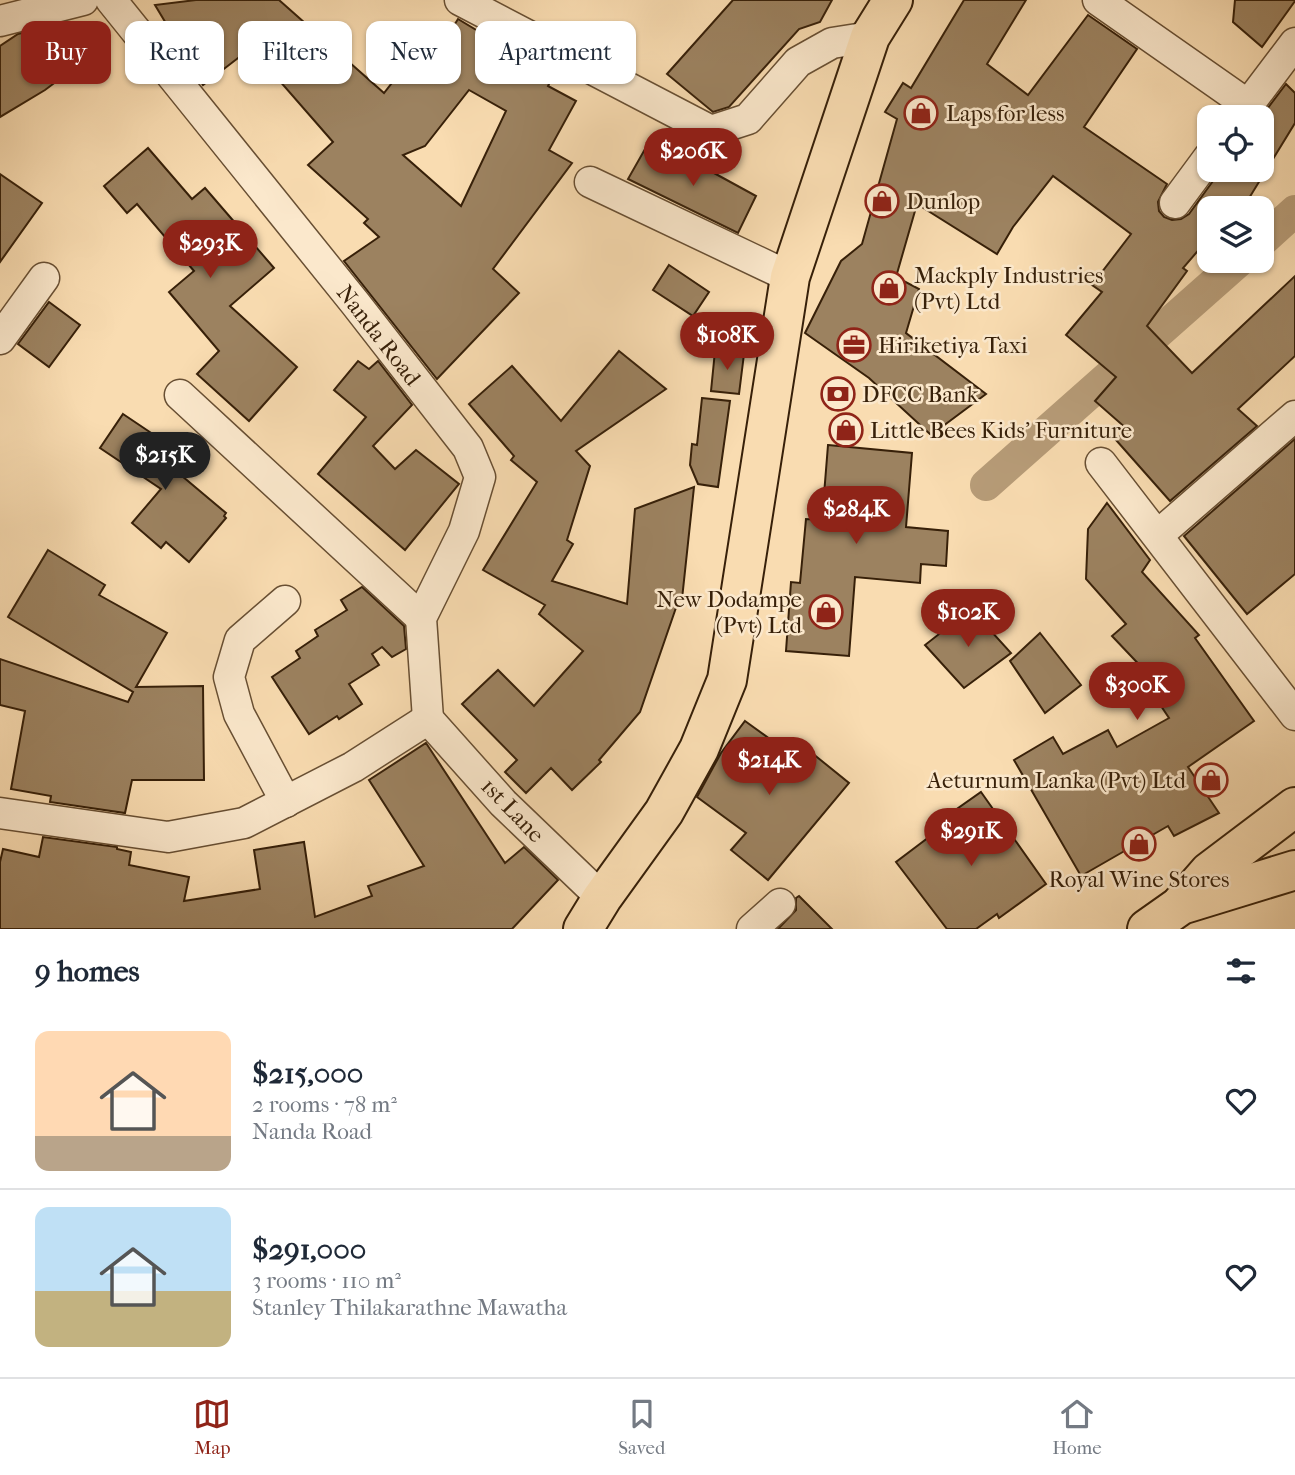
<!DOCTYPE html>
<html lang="en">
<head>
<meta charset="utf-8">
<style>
	body { margin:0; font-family:"IM FELL French Canon",serif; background:#f6f6f7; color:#1f2937; height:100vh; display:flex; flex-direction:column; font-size:26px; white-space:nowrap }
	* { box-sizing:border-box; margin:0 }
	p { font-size:23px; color:#747a83 }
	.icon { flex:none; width:38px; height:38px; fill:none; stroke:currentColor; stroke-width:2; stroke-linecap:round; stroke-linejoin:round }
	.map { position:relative; height:929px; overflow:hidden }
	.sheet { display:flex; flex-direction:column; background:#fff; flex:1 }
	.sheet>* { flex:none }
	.banner { position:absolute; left:21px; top:21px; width:700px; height:63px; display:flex; gap:14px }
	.tools { position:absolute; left:1197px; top:105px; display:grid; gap:14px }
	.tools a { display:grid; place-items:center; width:77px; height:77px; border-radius:14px; background:#fff; box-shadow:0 2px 5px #0004; font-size:35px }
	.price { position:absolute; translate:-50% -60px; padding:0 16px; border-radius:24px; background:#8f2418; color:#fff; font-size:23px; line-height:46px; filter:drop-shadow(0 2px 4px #0008) }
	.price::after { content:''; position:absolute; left:50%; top:42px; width:21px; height:16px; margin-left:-10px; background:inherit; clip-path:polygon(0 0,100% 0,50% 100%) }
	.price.on { background:#222; color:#fff }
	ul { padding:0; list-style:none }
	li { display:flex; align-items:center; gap:21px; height:175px; padding:0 35px }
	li+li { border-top:2px solid #e0e1e3 }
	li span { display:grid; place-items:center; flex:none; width:196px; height:140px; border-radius:14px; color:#555 }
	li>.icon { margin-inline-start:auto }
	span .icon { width:84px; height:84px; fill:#fffc; stroke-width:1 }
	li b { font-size:30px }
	h2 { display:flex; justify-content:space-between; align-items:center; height:84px; padding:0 35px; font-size:30px }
	.tag { padding:0 24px; border-radius:14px; background:#fff; box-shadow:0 2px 5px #0004; font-size:24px; line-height:63px }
	.tag.on { background:#8f2418; color:#fff }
	.tabs { display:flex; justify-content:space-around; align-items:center; height:98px; border-top:2px solid #e0e1e3; background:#fff; font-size:19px; color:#747a83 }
	.tabs a { display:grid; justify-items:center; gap:4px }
	.tabs .on { color:#8f2418 }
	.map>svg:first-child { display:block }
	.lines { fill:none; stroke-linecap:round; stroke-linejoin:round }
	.canal { stroke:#b79c78; stroke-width:32 }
	.building { fill:#9c8260; stroke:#372009; stroke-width:2; fill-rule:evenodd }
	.minor-casing { stroke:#684f33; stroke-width:33 }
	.major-casing { stroke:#372009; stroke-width:42 }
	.minor { stroke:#fbe8cc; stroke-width:30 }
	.major { stroke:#f9dcb1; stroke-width:38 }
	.labels { text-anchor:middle; stroke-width:5; stroke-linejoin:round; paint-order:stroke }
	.poi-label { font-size:23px; fill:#372009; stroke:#fbe8cc; text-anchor:start }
	.street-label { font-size:23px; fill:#372009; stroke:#fbe8cc }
</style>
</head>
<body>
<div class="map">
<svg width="1295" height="929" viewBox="0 0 1295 929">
	<rect width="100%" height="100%" fill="#f9dcb1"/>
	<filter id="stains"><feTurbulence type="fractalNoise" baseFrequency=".00286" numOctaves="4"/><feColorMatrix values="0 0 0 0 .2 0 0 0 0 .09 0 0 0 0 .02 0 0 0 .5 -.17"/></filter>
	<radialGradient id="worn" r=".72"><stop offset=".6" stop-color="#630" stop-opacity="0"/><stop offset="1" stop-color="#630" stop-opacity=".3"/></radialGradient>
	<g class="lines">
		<g class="canal">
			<path d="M1262,241L1295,211"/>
			<path d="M986,485L1239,261"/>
		</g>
	</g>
	<g class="building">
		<path d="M196,0H279L384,93L413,56L428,67L458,19L496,42L494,46L552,78L548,86L576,101L549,150L572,163L493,269L519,293L437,379L344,261L379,237L364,223L368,219L308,165L333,142L251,48L203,85L155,5ZM469,90L506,111L461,206L403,155L425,146Z"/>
		<path d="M733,0H832L820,22L799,29L729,107L713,112L667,74Z"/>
		<path d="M964,0H1026L987,64L1028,95L1088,15L1137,49L1084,127L1167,184L1158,202L1159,211L1164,217L1172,220L1181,219L1189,214L1221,170H1262L1261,117L1286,84L1295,93V123L1243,208H1209V238L1183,268L1187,271L1147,326L1192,373L1295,276V356L1238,409L1257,426L1170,501L1116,440L1127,429L1095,401L1116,377L1066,335L1102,292L1092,285L1131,234L1053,176L1013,227L997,254L917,204L896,277L919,289L906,333L986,394L931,435L869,378L805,333L841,261L862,244L897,119L885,112L903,83L911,88Z"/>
		<path d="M1235,0H1295V1L1262,47L1233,22Z"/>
		<path d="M42,28L69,72L45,90L0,117V46L18,34Z"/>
		<path d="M649,142L701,171L703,167L756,196L738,233L628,179Z"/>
		<path d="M148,148L192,199L205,188L274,268L230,306L297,367L249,421L197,374L219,351L169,292L194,271L137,204L127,213L104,186Z"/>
		<path d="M0,174L42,203L0,262Z"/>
		<path d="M669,265L709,292L693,316L653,290Z"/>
		<path d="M49,302L80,325L49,367L18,344Z"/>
		<path d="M619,351L666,389L576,451L590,466L567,540L573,544L552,581L627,604L635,509L694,487L682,599H679L640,712L599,760L601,762L572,790L551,768L526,793L505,772L517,760L462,704L498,670L534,706L583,651L539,614L545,605L483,570L537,482L511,460L514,456L469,404L512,366L561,421Z"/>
		<path d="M715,351L744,354L739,394L711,391Z"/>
		<path d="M358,361L369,369L378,361L412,405L373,446L395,469L416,450L459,484L405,550L318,474L366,417L334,390Z"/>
		<path d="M702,398L730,401L718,487L698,484L690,465L692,444L697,445Z"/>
		<path d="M123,414L172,447L163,460L226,513L224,516L226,518L189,562L166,542L161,548L132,523L161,489L100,448Z"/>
		<path d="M1295,439V574L1247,614L1184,536Z"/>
		<path d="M828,445L912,453L906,527L948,531L946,566L921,564L920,583L855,577L849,656L786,651L791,582L800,583L806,519L822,520Z"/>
		<path d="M1107,503L1150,560L1142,572L1199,635L1195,638L1254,721L1188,767L1219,813L1174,836L1168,826L1081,876L1014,760L1053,737L1063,754L1108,730L1117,747L1169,718L1157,700L1166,693L1112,636L1126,624L1086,579L1088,529Z"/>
		<path d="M48,550L105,585L99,595L167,633L136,687L203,686L204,780H132L125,813L50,802L51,796L11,789L25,711L0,705V659L128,702L133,692L8,617Z"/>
		<path d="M362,587L404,626L406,649L392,657L382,647L372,654L379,665L349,684L362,704L339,719L337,716L309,734L272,677L300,658L296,651L318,636L315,630L347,610L341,600Z"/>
		<path d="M971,609L1011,653L964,688L925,645Z"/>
		<path d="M1040,633L1081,685L1045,713L1010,661Z"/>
		<path d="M745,721L803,763L812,753L849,783L768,880L731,850L746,833L697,797L721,753Z"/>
		<path d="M426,743L505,863L524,847L558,880L512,929H0V862L3,849L39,857L43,837L117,847V849L131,852L129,865L189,877L184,901L260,889L254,850L304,842L315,917L372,896L368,886L424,866L369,780Z"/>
		<path d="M981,792L1046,884L999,918L997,914L976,929H947L896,862L937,831L934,825Z"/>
		<path d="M799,896L832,929H778L796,910V898Z"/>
	</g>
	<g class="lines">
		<defs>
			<g id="minor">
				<path d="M111,0L355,303L468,448L480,477L464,531L421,618L428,719"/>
				<path d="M460,0L711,131L748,119L798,62L832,43L870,37"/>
				<path d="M1098,0L1248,105"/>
				<path d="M0,21L83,0"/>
				<path d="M1239,117L1295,43"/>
				<path d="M590,182L790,277"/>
				<path d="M1175,203L1209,157"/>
				<path d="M0,339L44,278"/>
				<path d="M180,395L421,618"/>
				<path d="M1101,463L1295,715"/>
				<path d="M1158,535L1295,416"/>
				<path d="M285,601L240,640L229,677L239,714L286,802"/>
				<path d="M428,719L503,803L602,898"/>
				<path d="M0,813L168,837L244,823L353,767L428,719"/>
				<path d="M752,929L780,904"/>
			</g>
			<g id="major">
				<path d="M1182,903L1209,872L1295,807"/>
				<path d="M583,929L602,898L664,812L699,749L727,680L790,277L870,37L893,0"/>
				<path d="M1147,929L1181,905L1295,870"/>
			</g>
		</defs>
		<use href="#minor" class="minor-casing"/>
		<use href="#major" class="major-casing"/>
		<use href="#minor" class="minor"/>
		<use href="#major" class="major"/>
	</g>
	<defs>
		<symbol id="shop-ring" viewBox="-11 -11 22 22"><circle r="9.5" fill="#fbe8cc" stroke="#8f2418" stroke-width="1.5"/><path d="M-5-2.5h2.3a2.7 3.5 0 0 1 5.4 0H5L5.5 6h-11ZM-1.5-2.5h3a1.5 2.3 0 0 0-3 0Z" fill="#8f2418"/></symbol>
		<symbol id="office-ring" viewBox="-11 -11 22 22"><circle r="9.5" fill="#fbe8cc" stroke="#8f2418" stroke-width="1.5"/><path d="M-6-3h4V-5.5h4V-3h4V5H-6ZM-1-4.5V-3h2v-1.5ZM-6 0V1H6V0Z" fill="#8f2418"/></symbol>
		<symbol id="bank-ring" viewBox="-11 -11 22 22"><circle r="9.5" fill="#fbe8cc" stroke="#8f2418" stroke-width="1.5"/><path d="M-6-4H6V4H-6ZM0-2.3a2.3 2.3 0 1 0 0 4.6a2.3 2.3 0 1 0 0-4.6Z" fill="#8f2418"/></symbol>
	</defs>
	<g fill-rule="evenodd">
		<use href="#shop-ring" x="902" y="94" width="38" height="38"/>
		<use href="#shop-ring" x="863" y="182" width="38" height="38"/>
		<use href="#shop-ring" x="870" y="269" width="38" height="38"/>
		<use href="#office-ring" x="835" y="326" width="38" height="38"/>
		<use href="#bank-ring" x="819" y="375" width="38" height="38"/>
		<use href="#shop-ring" x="827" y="411" width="38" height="38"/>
		<use href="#shop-ring" x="807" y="593" width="38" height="38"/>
		<use href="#shop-ring" x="1192" y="761" width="38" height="38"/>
		<use href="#shop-ring" x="1120" y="825" width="38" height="38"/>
	</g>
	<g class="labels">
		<g class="poi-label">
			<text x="946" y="121">Laps for less</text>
			<text x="906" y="209">Dunlop</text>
			<text x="914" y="283">Mackply Industries<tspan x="914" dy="26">(Pvt) Ltd</tspan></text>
			<text x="878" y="353">Hiriketiya Taxi</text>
			<text x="862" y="402">DFCC Bank</text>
			<text x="870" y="438">Little Bees Kids' Furniture</text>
			<text x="802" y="607" text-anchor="end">New Dodampe<tspan x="802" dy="26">(Pvt) Ltd</tspan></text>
			<text x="1186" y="788" text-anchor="end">Aeturnum Lanka (Pvt) Ltd</text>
			<text x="1139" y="887" text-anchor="middle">Royal Wine Stores</text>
		</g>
		<g class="street-label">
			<text transform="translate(379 335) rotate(52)" y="8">Nanda Road</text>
			<text transform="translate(513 810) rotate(46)" y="8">1st Lane</text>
		</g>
	</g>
	<rect width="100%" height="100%" filter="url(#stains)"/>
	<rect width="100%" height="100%" fill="url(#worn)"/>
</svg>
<div class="tools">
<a><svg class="icon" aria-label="locate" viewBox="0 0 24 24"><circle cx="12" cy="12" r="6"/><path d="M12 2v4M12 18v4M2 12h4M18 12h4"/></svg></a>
<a><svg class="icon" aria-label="layers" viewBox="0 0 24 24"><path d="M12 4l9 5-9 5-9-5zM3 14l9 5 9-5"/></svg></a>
</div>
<b class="price" style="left:693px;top:188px">$206K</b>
<b class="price" style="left:210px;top:280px">$293K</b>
<b class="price" style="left:727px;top:372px">$108K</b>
<b class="price on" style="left:165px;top:492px">$215K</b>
<b class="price" style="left:856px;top:546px">$284K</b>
<b class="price" style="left:968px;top:649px">$102K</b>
<b class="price" style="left:1137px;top:722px">$300K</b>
<b class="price" style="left:769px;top:797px">$214K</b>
<b class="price" style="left:971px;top:868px">$291K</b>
<div class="banner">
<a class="tag on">Buy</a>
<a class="tag">Rent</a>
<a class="tag">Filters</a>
<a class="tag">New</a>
<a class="tag">Apartment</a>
</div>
</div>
<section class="sheet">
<h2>9 homes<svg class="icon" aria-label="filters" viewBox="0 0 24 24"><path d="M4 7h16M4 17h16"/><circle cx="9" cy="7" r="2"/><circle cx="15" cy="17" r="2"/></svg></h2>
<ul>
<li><span style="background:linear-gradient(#ffd9b3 75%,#b9a48a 0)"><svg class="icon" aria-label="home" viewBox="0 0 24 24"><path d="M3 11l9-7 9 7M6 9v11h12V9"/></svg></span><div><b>$215,000</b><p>2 rooms · 78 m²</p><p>Nanda Road</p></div><svg class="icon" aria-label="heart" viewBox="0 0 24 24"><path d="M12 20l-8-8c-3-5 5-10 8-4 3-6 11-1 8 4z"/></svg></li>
<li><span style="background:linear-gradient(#bfe0f5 60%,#c2b280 0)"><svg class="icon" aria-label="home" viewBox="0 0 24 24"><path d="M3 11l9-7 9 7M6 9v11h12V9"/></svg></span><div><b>$291,000</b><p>3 rooms · 110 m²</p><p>Stanley Thilakarathne Mawatha</p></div><svg class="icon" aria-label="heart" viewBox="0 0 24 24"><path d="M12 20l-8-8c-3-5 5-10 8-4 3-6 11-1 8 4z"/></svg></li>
</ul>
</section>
<nav class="tabs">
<a class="on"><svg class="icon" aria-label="map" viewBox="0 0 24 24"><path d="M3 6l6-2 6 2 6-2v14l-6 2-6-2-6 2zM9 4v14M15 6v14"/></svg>Map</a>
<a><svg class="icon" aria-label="saved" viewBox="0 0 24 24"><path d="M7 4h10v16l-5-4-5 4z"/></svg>Saved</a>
<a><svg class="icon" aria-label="home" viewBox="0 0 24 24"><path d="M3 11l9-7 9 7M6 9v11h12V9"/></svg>Home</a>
</nav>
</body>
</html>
